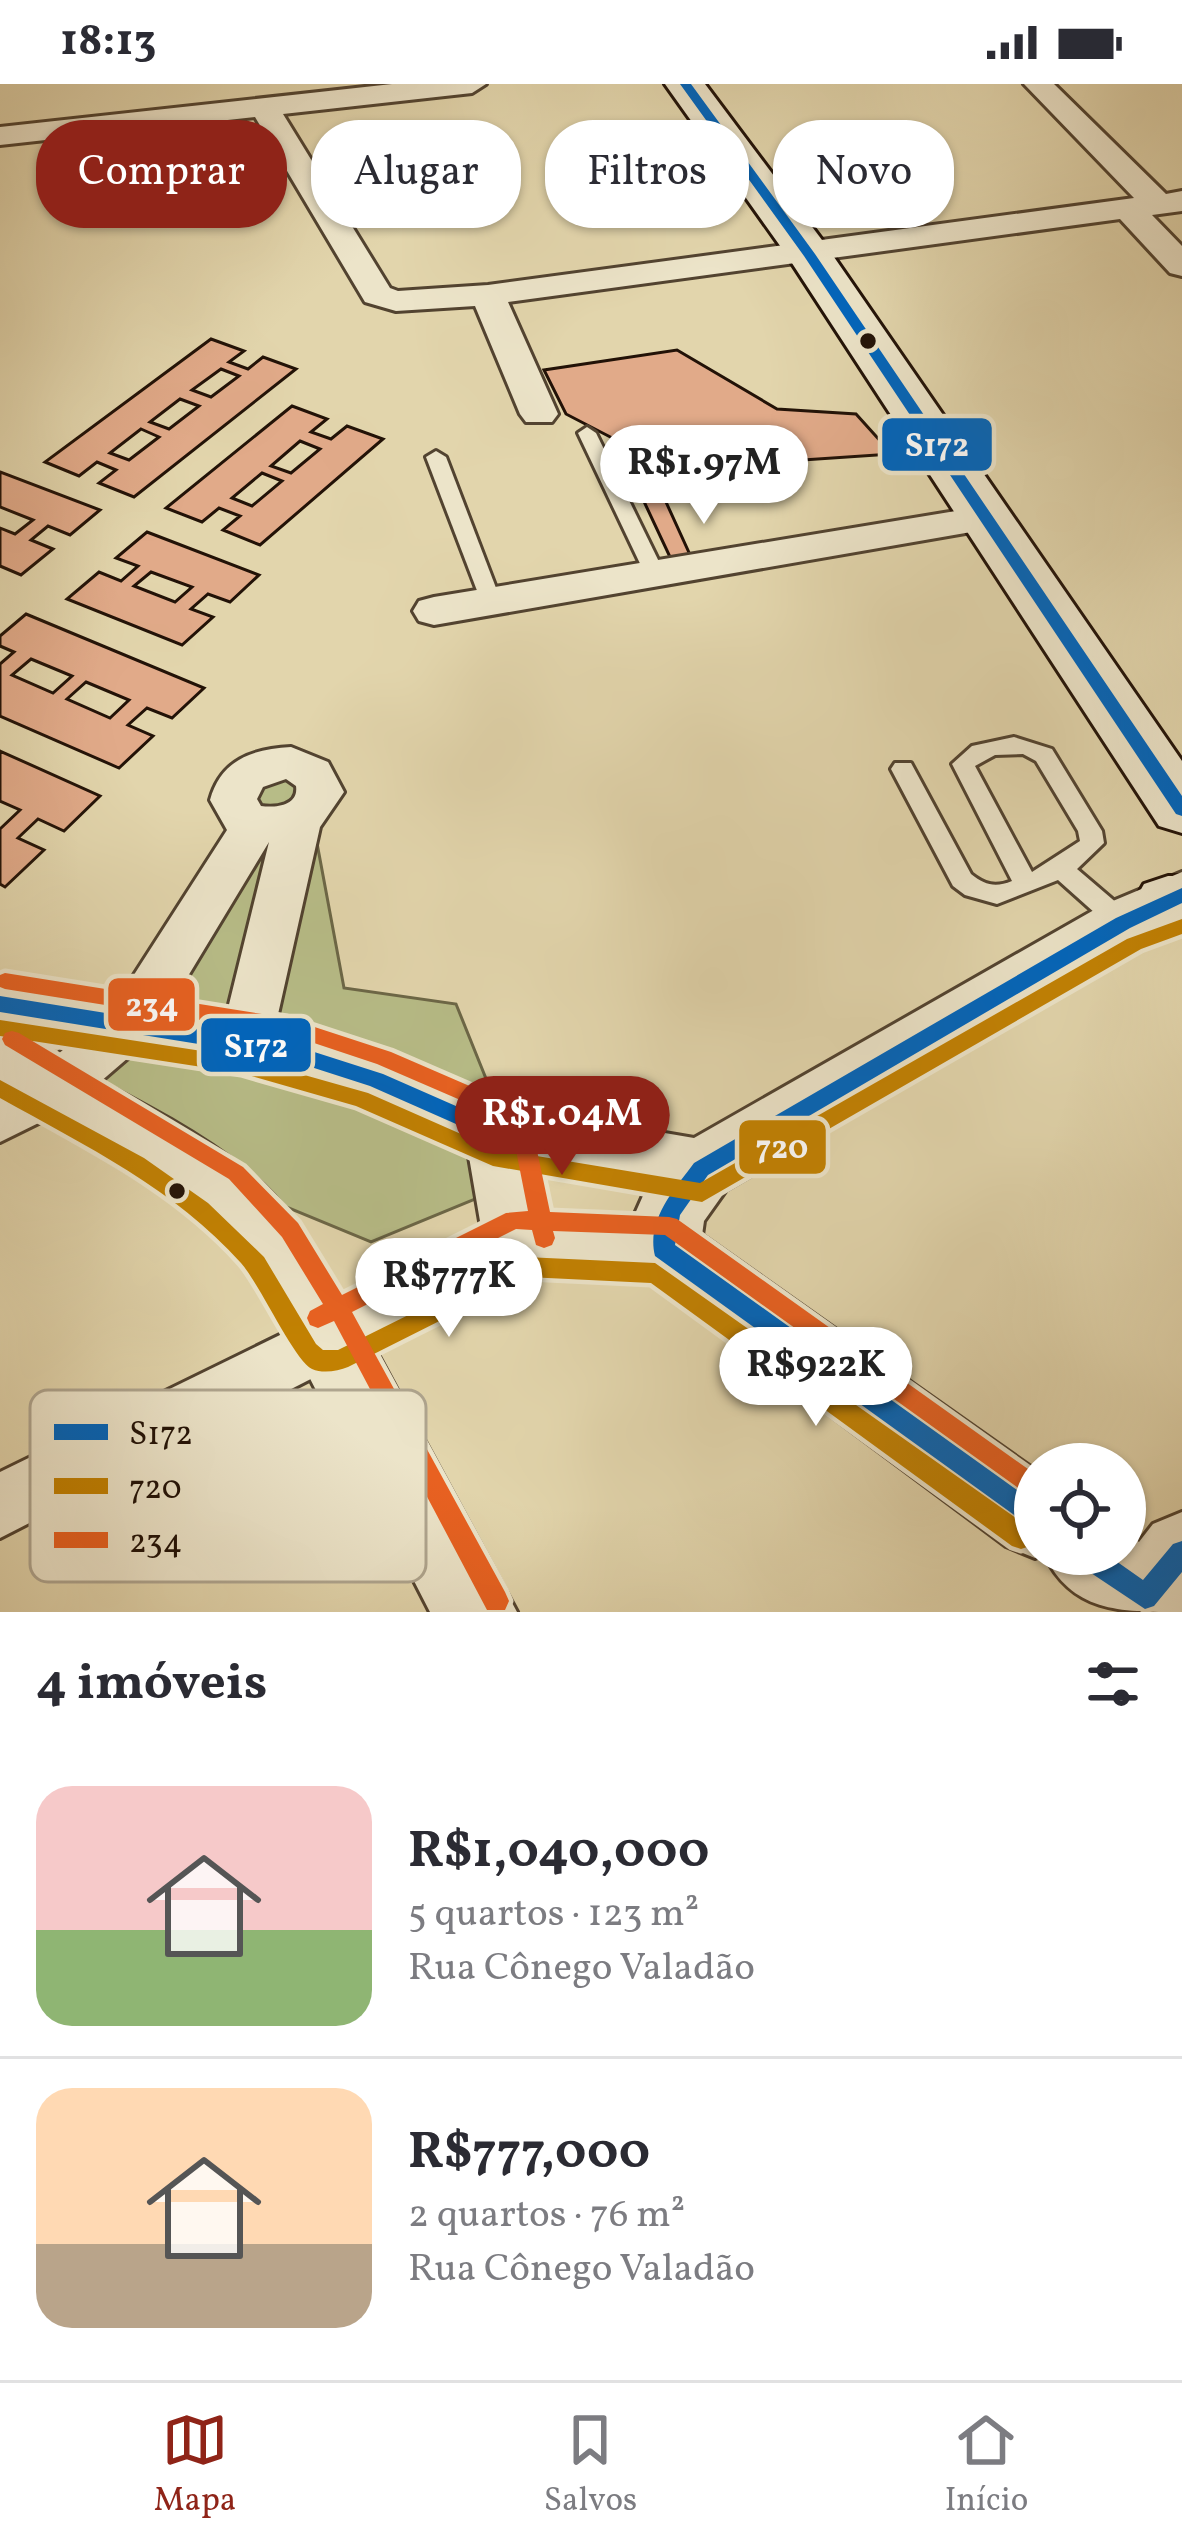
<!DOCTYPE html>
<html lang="pt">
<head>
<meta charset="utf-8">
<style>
	body { margin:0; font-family:Vollkorn,serif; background:#f2f2f3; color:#2b2b33; height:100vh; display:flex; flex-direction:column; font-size:45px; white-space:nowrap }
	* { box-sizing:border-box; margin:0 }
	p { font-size:39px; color:#7c7c81 }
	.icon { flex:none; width:66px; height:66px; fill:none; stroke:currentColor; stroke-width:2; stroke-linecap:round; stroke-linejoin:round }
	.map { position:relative; height:1528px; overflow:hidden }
	.sheet { display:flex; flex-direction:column; background:#fff; flex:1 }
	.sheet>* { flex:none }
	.guide { position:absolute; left:36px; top:36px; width:1110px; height:108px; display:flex; gap:24px }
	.controls { position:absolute; left:1014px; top:1359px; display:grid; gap:24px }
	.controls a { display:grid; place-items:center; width:132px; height:132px; border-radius:50%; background:#fff; box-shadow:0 3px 9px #0004; font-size:60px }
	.price { position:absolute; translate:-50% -102px; padding:0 27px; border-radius:42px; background:#fff; color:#222; font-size:39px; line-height:78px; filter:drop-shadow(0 3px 6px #0008) }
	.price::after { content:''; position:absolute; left:50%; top:72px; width:36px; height:27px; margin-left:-18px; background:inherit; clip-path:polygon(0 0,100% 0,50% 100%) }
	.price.active { background:#8f2418; color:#fff }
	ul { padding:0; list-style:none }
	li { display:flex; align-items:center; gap:36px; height:300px; padding:0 36px }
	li+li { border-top:3px solid #e1e1e2 }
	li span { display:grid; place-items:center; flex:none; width:336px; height:240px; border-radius:36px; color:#555 }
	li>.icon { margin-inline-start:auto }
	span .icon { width:144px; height:144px; fill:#fffc; stroke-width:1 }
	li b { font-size:51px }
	h2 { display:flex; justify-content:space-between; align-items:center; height:144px; padding:0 36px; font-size:51px }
	.chip { padding:0 42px; border-radius:48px; background:#fff; box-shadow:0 3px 9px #0004; font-size:42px; line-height:108px }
	.chip.active { background:#8f2418; color:#fff }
	.status { display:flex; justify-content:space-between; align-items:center; height:84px; padding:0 60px; background:#fff; direction:ltr }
	.status svg { height:33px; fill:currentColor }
	.dock { display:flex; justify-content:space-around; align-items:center; height:168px; border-top:3px solid #e1e1e2; background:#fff; font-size:33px; color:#7c7c81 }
	.dock a { display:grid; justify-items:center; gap:6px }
	.dock .active { color:#8f2418 }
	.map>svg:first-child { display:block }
	.green { fill:#b7bc87; stroke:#6c6747; stroke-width:3 }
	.building { fill:#e1aa89; stroke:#221207; stroke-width:3; fill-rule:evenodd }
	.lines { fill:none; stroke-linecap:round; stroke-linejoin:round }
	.service-casing { stroke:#524330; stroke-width:6 }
	.minor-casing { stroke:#524330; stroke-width:6 }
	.tertiary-casing { stroke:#524330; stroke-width:6 }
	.secondary-casing { stroke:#221207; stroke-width:6 }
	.service { fill:#ece4c9; fill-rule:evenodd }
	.minor { fill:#ece4c9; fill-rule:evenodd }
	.tertiary { fill:#ece4c9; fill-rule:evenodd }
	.secondary { fill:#ece4c9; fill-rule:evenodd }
	.bus-1-casing { stroke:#ece4c9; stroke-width:9 }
	.bus-2-casing { stroke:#ece4c9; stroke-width:9 }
	.bus-3-casing { stroke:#ece4c9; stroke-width:9 }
	.bus-1 { fill:#0065bd; fill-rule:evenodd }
	.bus-2 { fill:#c28102; fill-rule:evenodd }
	.bus-3 { fill:#e86121; fill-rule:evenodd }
	.bus-dot { fill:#221207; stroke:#ece4c9; stroke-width:4.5 }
	.key { fill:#ece4c9; stroke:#afa58f; stroke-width:3 }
	.key-label { font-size:33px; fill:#221207 }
	.line-badge { stroke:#ece4c9; stroke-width:4.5 }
	.badge-label { font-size:33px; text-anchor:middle; font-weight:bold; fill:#fff }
</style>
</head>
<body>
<div class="status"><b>18:13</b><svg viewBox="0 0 49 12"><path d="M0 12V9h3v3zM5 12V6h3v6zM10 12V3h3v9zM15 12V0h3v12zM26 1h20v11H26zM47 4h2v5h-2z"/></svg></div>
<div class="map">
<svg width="1182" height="1528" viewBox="0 0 1182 1528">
	<rect width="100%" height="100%" fill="#e2d5ac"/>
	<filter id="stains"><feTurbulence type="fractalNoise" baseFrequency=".00167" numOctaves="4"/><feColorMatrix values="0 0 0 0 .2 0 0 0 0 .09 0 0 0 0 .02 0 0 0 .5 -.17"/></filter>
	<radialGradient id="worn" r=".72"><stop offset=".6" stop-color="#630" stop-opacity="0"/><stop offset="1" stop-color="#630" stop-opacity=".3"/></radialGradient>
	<path class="green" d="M282,665L317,673L331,691L314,743L344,904L456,920L526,1094L371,1158L238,1103L88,1019Z"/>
	<g class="building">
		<path d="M211,255L244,267L229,278L248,285L263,273L296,285L134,413L99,399L116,386L97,378L79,392L45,378ZM221,285L239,292L211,313L192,306ZM180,315L199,322L169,345L150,338ZM141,345L159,353L129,376L110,369Z"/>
		<path d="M677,266L777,325L856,330L892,370L672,385L566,330L544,286Z"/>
		<path d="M292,322L327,335L311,348L331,355L347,342L383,355L260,461L223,446L240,432L219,424L202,438L166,424ZM300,357L320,365L291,389L271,382ZM262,389L282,397L252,422L232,414Z"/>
		<path d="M0,388L100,426L70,451L48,442L31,456L53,465L21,491L0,482V444L15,450L33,436L0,423Z"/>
		<path d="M661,407L691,473H670L640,409Z"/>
		<path d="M147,448L259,491L230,518L208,510L191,525L213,533L182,561L67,515L99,488L121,497L138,482L116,474ZM151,488L192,503L175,518L134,502Z"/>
		<path d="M26,530L204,604L172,634L147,624L128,641L153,652L119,684L0,632V580L14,568L0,562V552ZM31,575L72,592L53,609L12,591ZM86,598L129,616L110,634L67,615Z"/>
		<path d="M0,667L100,712L64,747L38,735L18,754L44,766L5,803L0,800V745L20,726L0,717Z"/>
	</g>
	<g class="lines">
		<defs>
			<g id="service">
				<path d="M587,343L596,349L665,490L662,495H648L645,490L578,349Z"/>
				<path d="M436,367L446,373L501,517L498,522L491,524L481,517L426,373Z"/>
				<path d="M1014,653L1052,665L1102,747L1104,759L1077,785L1132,832L1135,839L1132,846H1114L1058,796L997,820L965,811L953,802L891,685L895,679H911L971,790C985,801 995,804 1012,797L952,680L972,662ZM1023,670L1036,677L1078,747L1080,757L1032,788L975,682L995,671Z"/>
			</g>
			<g id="minor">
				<path d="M392,0H486L472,9L283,30L390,204L398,207L488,201L1134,114L1024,0H1054L1166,110L1182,107V127L1152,131L1182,162V192L1170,189L1120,135L508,218L558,330L552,338H526L520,330L475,222L396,227L365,218L255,33L0,61V43Z"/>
				<path d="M986,422L1000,425L1006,434L1000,443L434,541L419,537L413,527L419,517L434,513Z"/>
				<path d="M291,663L328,678L344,708L320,743L272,957L265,972L246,978L227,972L220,957L269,758L150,955L71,1023L0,1058V1009L33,991L112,925L227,746L210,716C221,676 252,665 291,663ZM286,695L296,702C299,722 275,724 261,722L257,715L263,703Z"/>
				<path d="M329,1227L350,1235L359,1255L350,1275L0,1454V1388Z"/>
			</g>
			<path id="tertiary" d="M1182,788V838L726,1106L704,1137L702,1151L1035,1386V1470H1125V1449L1139,1458L1153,1440L1182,1428V1528C1118,1528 1072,1528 1044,1470L1035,1474L1006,1462L649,1196L527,1191L377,1269L517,1528H430L302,1279L247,1185L198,1131L0,1009V949L24,957C97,998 181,1034 247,1087C289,1120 315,1166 343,1211L481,1143L468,1067L352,1014L246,984L0,946V894L246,930L393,973L507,1022L694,1054L1101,822ZM541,1086L646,1105L634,1132L550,1128Z"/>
			<g id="secondary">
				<path d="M665,0H705L825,160L1182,677V749L1159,742L788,173Z"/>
				<path d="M1168,792H1182V844L1144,836L1134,818L1144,800Z"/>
			</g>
		</defs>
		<use href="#service" class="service-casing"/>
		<use href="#minor" class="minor-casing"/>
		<use href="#tertiary" class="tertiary-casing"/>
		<use href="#secondary" class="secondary-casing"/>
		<use href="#service" class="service"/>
		<use href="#minor" class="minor"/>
		<use href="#tertiary" class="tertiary"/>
		<use href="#secondary" class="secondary"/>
		<defs>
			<g id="bus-1">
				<path d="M680,0H691L815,170L1182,712V732L1176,730L804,172Z"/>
				<path d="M1182,804V819L1130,844L708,1091L680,1131L675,1161L1035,1419V1446L655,1172C646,1136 674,1106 694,1079L1116,834Z"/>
				<path d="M0,912L280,957L383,990L506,1044L509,1050L506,1056L499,1059L370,1002L280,973L0,928Z"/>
				<path d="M1182,1457V1488L1154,1522L1145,1525L1076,1479L1073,1470H1106L1143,1496L1173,1460Z"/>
			</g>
			<g id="bus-2">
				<path d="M1182,835V850L1141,865L702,1118L493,1082L356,1022L241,989L0,952V936L241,973L368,1009L495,1065L700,1099L1127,855Z"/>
				<path d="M0,996L144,1074L208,1119L264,1173L316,1260L323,1266H338L525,1173L655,1179L1030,1444L1033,1453L1030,1462L1021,1465L1012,1462L651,1199L527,1193L348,1283C338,1287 323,1290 312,1285C294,1276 261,1202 241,1179C175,1105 86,1062 0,1014Z"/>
			</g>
			<path id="bus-3" d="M5,889L287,934L391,968L516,1022L532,1043L550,1128L669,1133L677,1135L1035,1390V1416L665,1151L553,1147L555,1154L552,1161L544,1164L536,1161L532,1146L516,1145L352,1228L505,1508L509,1517L505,1526H487L334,1237L318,1244L310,1241L307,1234L310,1227L323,1220L282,1153L229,1095L5,961L2,955L5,949L12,947L19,949L243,1083L298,1139L342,1211L506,1129L528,1127L512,1046L502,1034L377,980L287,950L5,905L0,903V891Z"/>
		</defs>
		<use href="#bus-1" class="bus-1-casing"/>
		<use href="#bus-2" class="bus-2-casing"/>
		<use href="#bus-3" class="bus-3-casing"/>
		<use href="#bus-1" class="bus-1"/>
		<use href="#bus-2" class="bus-2"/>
		<use href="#bus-3" class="bus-3"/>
	</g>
	<g class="bus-dot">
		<circle cx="868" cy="257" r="10"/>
		<circle cx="177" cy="1107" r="10"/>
	</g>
	<rect x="30" y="1306" width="396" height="192" rx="18" class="key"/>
	<rect x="54" y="1340" width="54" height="16" fill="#0065bd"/>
	<rect x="54" y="1394" width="54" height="16" fill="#c28102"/>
	<rect x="54" y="1448" width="54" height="16" fill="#e86121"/>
	<g class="key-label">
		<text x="129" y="1360">S172</text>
		<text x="129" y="1414">720</text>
		<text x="129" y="1468">234</text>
	</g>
	<g class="line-badge">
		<rect x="880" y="332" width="114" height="57" rx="12" fill="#0065bd"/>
		<rect x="106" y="892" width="91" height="57" rx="12" fill="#e86121"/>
		<rect x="199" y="932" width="114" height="58" rx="12" fill="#0065bd"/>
		<rect x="737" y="1034" width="91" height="58" rx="12" fill="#c28102"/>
	</g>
	<g class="badge-label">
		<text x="937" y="372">S172</text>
		<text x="152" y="932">234</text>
		<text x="256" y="973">S172</text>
		<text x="782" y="1074">720</text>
	</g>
	<rect width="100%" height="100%" filter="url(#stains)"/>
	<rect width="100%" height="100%" fill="url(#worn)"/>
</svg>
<div class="controls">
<a><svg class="icon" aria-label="locate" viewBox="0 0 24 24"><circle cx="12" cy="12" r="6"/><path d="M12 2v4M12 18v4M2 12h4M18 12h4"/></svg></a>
</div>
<b class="price" style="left:704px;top:443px">R$1.97M</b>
<b class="price active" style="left:562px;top:1094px">R$1.04M</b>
<b class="price" style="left:449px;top:1256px">R$777K</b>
<b class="price" style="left:816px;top:1345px">R$922K</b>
<div class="guide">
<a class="chip active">Comprar</a>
<a class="chip">Alugar</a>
<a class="chip">Filtros</a>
<a class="chip">Novo</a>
</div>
</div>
<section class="sheet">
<h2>4 imóveis<svg class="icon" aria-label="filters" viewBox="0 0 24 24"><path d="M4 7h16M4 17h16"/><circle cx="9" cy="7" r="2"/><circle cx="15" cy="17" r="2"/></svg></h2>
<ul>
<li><span style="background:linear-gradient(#f6c9c9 60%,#8fb573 0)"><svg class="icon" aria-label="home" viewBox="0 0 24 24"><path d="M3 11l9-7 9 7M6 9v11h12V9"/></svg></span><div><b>R$1,040,000</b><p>5 quartos · 123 m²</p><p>Rua Cônego Valadão</p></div></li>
<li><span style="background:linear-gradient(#ffd9b3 65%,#b9a48a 0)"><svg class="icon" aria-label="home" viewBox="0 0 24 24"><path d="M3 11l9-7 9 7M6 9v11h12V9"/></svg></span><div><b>R$777,000</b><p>2 quartos · 76 m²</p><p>Rua Cônego Valadão</p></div></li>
</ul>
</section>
<nav class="dock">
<a class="active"><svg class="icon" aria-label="map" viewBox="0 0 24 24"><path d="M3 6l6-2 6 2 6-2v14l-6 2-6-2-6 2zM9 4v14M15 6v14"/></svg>Mapa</a>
<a><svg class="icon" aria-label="saved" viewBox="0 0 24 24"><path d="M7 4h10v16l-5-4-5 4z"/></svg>Salvos</a>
<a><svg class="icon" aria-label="home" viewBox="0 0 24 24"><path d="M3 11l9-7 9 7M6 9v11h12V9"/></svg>Início</a>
</nav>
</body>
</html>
